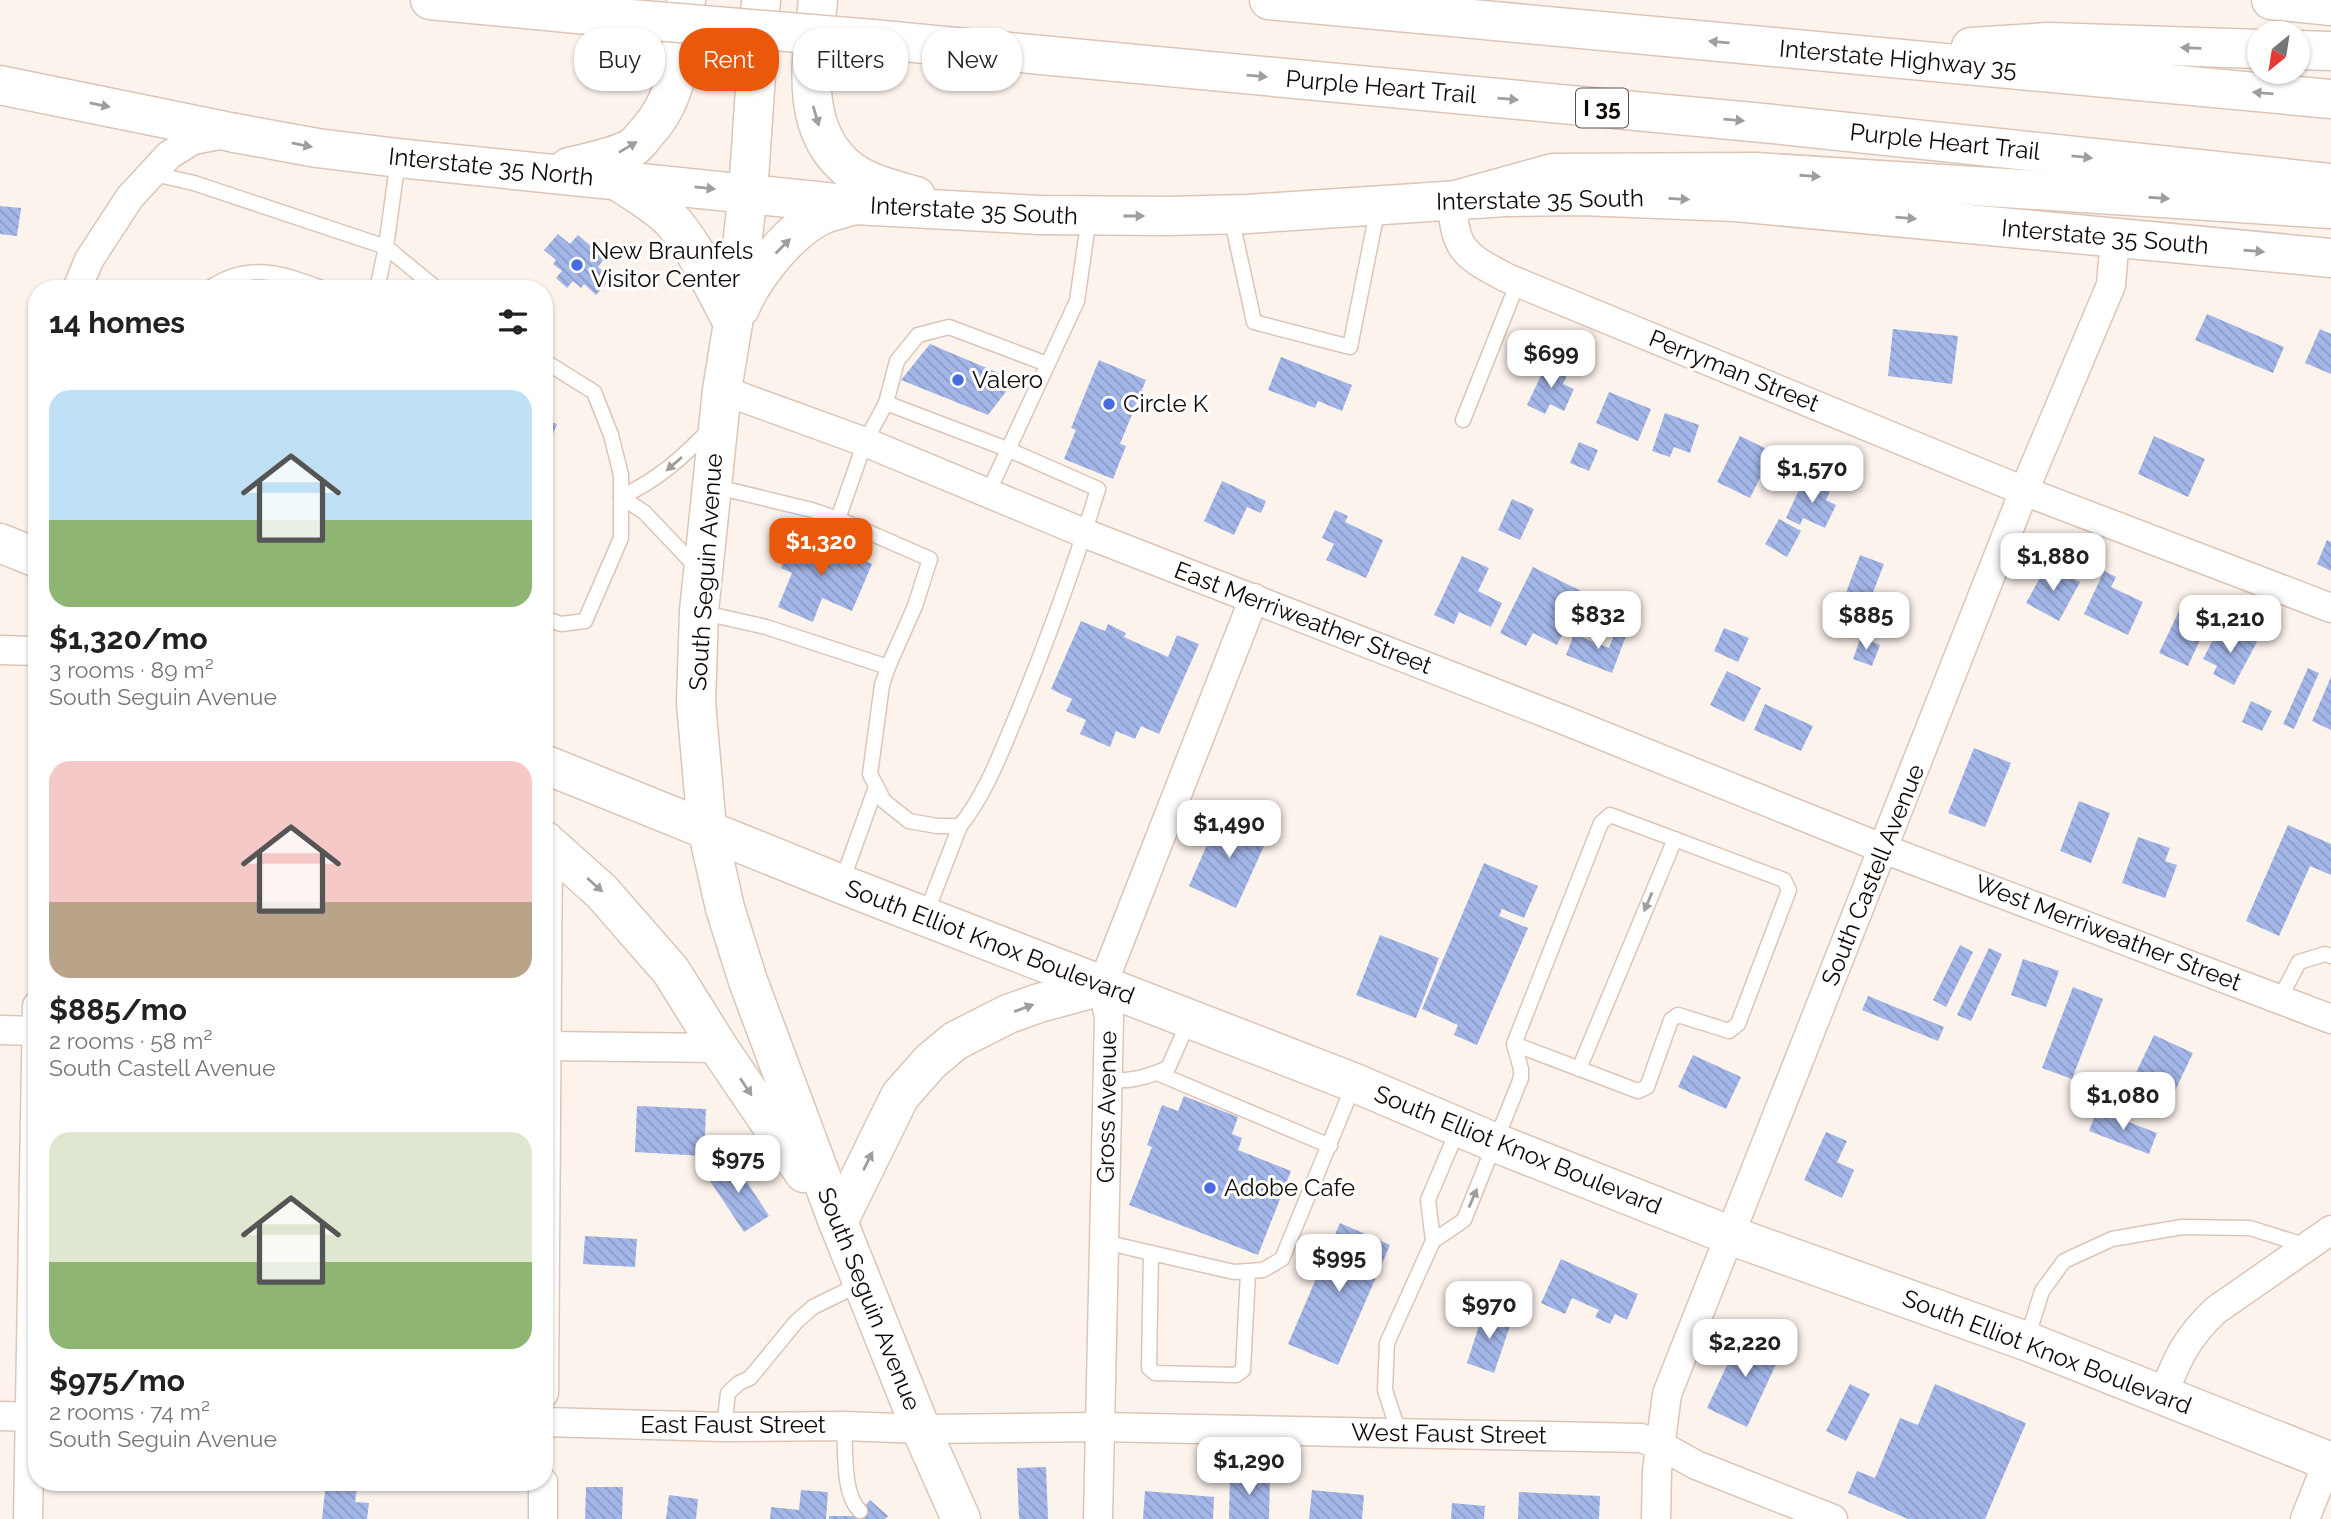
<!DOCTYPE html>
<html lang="en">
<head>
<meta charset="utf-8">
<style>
	body { margin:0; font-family:Raleway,sans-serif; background:#f6f6f6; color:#222; height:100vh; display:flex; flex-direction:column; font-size:26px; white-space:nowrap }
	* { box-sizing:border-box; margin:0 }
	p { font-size:23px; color:#767676 }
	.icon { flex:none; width:38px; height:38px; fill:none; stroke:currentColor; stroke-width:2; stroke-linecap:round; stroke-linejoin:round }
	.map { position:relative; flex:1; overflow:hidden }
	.panel { position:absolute; left:28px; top:280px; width:525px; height:1211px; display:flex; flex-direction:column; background:#fff; border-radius:28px; box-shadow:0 2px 5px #0004 }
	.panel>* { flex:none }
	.hud { position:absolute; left:574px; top:28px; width:665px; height:63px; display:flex; gap:14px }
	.needle { width:46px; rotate:210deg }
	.buttons { position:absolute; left:2247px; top:21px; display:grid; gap:14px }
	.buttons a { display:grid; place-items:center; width:63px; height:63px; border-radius:50%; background:#fff; box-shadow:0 2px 5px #0004; font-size:35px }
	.price { position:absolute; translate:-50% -60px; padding:0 16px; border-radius:14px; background:#fff; color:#222; font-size:23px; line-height:46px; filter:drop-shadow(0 2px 4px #0008) }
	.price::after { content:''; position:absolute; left:50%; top:42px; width:21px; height:16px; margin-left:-10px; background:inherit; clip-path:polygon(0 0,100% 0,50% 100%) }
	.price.on { background:#ea580c; color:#fff }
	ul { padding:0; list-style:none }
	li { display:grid; align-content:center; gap:14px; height:371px; padding:0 21px }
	li span { display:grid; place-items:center; height:217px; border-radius:21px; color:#555 }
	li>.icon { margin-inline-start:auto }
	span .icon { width:126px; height:126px; fill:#fffc; stroke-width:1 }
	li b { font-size:30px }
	h2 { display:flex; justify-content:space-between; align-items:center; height:84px; padding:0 21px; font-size:30px }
	.tag { padding:0 24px; border-radius:28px; background:#fff; box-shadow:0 2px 5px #0004; font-size:24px; line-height:63px }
	.tag.on { background:#ea580c; color:#fff }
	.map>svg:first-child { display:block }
	.building { fill:url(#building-back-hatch) }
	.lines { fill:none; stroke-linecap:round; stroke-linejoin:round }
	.lane-casing { stroke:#dcc5b6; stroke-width:17 }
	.street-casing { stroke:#dcc5b6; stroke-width:31 }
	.secondary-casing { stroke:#dcc5b6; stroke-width:41 }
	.highway-casing { stroke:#dcc5b6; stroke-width:41 }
	.lane { stroke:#fff; stroke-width:14 }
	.street { stroke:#fff; stroke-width:28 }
	.secondary { stroke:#fff; stroke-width:38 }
	.highway { stroke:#fff; stroke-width:38 }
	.highway-bridge-casing { stroke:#dcc5b6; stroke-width:41; stroke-linecap:butt }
	.highway-bridge { stroke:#fff; stroke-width:38 }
	.oneway { fill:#a09d9b }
	.poi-dot { fill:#486bde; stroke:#fff; stroke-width:2.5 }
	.labels { text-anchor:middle; stroke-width:6; stroke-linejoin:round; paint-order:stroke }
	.shield { fill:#fff; stroke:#585350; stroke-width:2 }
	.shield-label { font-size:23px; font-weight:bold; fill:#110905 }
	.street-label { font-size:24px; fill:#110905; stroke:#fff }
	.poi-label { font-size:24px; fill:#110905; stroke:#fff; text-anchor:start }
</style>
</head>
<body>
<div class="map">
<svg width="2331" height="1519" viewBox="0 0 2331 1519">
	<defs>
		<pattern id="building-back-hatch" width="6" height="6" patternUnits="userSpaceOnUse" patternTransform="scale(1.75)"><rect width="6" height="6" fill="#a3b6e8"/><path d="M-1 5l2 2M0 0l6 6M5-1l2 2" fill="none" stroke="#8b9bc6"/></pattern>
	</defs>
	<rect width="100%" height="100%" fill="#fdf3ed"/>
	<g class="building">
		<path d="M0,206L21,208L17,236L0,234Z"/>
		<path d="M558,234L570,244L578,235L605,258L598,267L611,278L596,295L584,284L581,288L573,281L567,288L556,278L562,271L553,264L556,260L544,250Z"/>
		<path d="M2207,314L2284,347L2273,373L2195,340Z"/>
		<path d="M1893,329L1958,336L1952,384L1888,376Z"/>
		<path d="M2320,329L2331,334V374L2305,363Z"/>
		<path d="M930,344L1015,380L988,415L901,380Z"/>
		<path d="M1281,357L1352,385L1342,411L1318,401L1315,408L1268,390Z"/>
		<path d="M1099,360L1146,380L1120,444L1126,446L1113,479L1064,459L1076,430L1071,428Z"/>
		<path d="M1547,363L1568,373L1563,384L1574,389L1564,411L1550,404L1545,414L1527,405Z"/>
		<path d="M1609,392L1651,409L1638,441L1596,423Z"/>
		<path d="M1665,413L1699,425L1690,453L1674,447L1670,457L1652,451Z"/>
		<path d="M544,419L557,424L544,456Z"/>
		<path d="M1740,436L1773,452L1750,498L1717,482Z"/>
		<path d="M2154,436L2205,459L2188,497L2138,474Z"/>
		<path d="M1579,442L1598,450L1589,471L1570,463Z"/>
		<path d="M1804,479L1830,491L1826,500L1836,505L1825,528L1803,518L1800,525L1786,518Z"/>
		<path d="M1222,481L1266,501L1261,513L1247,507L1234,535L1204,521Z"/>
		<path d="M1512,499L1534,509L1520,540L1498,530Z"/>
		<path d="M1335,510L1348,516L1345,522L1383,540L1366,578L1326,560L1334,544L1322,538Z"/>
		<path d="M1779,519L1801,531L1787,557L1765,544Z"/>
		<path d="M808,536L872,564L852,611L822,598L813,622L778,607L792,573L781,568L791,544L802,549Z"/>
		<path d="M2327,540L2331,542V571L2317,564Z"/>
		<path d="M1860,555L1884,564L1863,618L1840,609Z"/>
		<path d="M1462,556L1489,568L1478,591L1502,603L1491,627L1459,612L1454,624L1434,615Z"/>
		<path d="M2047,565L2080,582L2059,621L2026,603Z"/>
		<path d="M1533,567L1583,592L1557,645L1533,633L1526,646L1500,633Z"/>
		<path d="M2104,571L2116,577L2111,587L2143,602L2128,635L2084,614Z"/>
		<path d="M2180,609L2208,622L2188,666L2159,653Z"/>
		<path d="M1081,621L1105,631L1108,624L1126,633L1124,637L1168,657L1177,635L1199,644L1159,734L1141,726L1135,739L1116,731L1110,747L1080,734L1086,720L1066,711L1072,699L1051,689Z"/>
		<path d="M1617,627L1628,631L1612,673L1566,655L1574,634L1609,648Z"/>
		<path d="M1724,628L1749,638L1738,662L1714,651Z"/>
		<path d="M2231,629L2257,642L2234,685L2213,674L2217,666L2203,659L2215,636L2225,641Z"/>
		<path d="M1861,637L1880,645L1872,666L1853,659Z"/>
		<path d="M2308,668L2319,673L2294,729L2283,724Z"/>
		<path d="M1727,671L1761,688L1744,722L1710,705Z"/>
		<path d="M2331,677V730L2312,721Z"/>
		<path d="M2251,701L2272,711L2262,731L2242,722Z"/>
		<path d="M1765,704L1813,726L1801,751L1754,730Z"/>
		<path d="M1974,748L2011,763L1985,827L1948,813Z"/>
		<path d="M2079,801L2110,813L2091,863L2060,851Z"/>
		<path d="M1221,813L1269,835L1236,908L1189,886Z"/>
		<path d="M2288,825L2331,844V875L2310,866L2279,936L2246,921Z"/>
		<path d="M2138,837L2170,848L2165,861L2177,865L2165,898L2122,883Z"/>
		<path d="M1484,863L1538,886L1524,918L1502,909L1499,916L1528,928L1477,1045L1454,1035L1458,1025L1422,1009Z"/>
		<path d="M1380,935L1439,958L1416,1018L1356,995Z"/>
		<path d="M1960,945L1973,952L1946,1007L1933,1000Z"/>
		<path d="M1989,948L2002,954L1971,1021L1957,1015Z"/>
		<path d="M2023,959L2059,971L2046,1007L2011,995Z"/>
		<path d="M2073,987L2103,999L2072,1079L2042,1068Z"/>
		<path d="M1868,996L1944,1027L1938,1041L1862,1010Z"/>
		<path d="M2154,1035L2193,1053L2172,1097L2133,1079Z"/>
		<path d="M1693,1055L1741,1077L1726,1109L1678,1087Z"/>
		<path d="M1184,1096L1238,1117L1232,1134L1242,1138L1238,1150L1291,1171L1258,1255L1129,1205L1152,1147L1147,1145L1162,1105L1178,1111Z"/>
		<path d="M637,1106L706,1109L704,1156L635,1152Z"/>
		<path d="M2097,1110L2157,1133L2149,1154L2089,1131Z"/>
		<path d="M1826,1132L1847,1141L1837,1162L1854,1170L1842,1198L1804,1180Z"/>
		<path d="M732,1159L769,1216L744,1232L706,1175Z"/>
		<path d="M1340,1223L1390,1245L1338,1365L1288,1344Z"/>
		<path d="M585,1236L637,1239L635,1267L583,1264Z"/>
		<path d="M1561,1259L1638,1294L1627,1320L1615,1314L1610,1324L1595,1317L1599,1310L1572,1298L1565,1314L1541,1303Z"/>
		<path d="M1484,1310L1512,1320L1494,1373L1467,1363Z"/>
		<path d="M1743,1331L1783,1349L1747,1427L1707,1408Z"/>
		<path d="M1850,1384L1870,1394L1846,1441L1826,1431Z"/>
		<path d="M1935,1384L2026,1423L1985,1519H1908L1848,1493L1857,1471L1875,1478L1900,1418L1918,1425Z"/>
		<path d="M1046,1467L1048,1519H1019L1017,1468Z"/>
		<path d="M1230,1474L1270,1475L1269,1519H1229Z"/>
		<path d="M326,1482H358L355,1502L369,1503L367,1519H322Z"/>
		<path d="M586,1487H623L622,1519H585Z"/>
		<path d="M801,1490L828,1492L826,1519H770L771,1507L799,1510Z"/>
		<path d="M1312,1490L1364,1495L1362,1519H1309Z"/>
		<path d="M1145,1491L1214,1497L1213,1519H1143Z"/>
		<path d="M1519,1492L1600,1496L1599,1519H1518Z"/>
		<path d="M669,1495L698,1499L696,1519H666Z"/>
		<path d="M870,1500L888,1516L885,1519H829V1516H856Z"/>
		<path d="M1452,1503L1485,1506L1484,1519H1451Z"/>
	</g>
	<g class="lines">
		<defs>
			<g id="lane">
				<path d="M154,174L194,183L386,247L437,289"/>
				<path d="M1231,216L1254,322L1350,347L1378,207"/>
				<path d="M208,289C248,261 282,273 324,289"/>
				<path d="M377,289L386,247L398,159"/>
				<path d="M544,361L594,392L611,435L621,475V538L585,621L561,624L544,618"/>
				<path d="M886,403L897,361L918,335L949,327L1047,364"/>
				<path d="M1463,420L1518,282"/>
				<path d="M713,486L812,510L838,519L930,559L915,606L888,667"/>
				<path d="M988,493L1077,301L1089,217"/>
				<path d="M621,497C659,479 682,458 711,428"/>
				<path d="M621,497L644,512L699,570"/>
				<path d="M700,612L766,627L888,667L882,685L870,774L884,801L909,821L937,826H960C987,792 1001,752 1018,712C1048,639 1075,565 1098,489L1007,449L886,403L865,442L838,519"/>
				<path d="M841,884L876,787"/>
				<path d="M925,916L960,826"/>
				<path d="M2280,998L2299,962L2325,954L2331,956"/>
				<path d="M1579,1069L1675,839"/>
				<path d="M1157,1073L1330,1146"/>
				<path d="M1108,1080C1131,1082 1147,1077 1168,1068L1189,1021"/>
				<path d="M1433,1241L1464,1220L1521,1078V1069L1514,1044L1601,823L1610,815L1784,880L1789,890L1738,1024L1729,1031L1678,1015L1671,1020L1647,1087L1638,1091L1514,1044"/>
				<path d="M1104,1242L1234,1272L1263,1270L1282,1259L1354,1084"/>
				<path d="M1151,1253L1149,1368L1155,1373L1236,1375L1243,1370L1248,1272"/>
				<path d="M2027,1339L2042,1291L2064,1261L2112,1239L2182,1227L2250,1228L2307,1246"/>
				<path d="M844,1426C846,1450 842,1494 860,1511"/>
				<path d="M724,1427L728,1393L739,1383L750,1378L796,1322L813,1307L860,1284"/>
				<path d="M1399,1433L1385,1390L1387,1343L1433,1241L1428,1200L1459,1127"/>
			</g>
			<g id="street">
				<path d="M1452,201C1455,251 1464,255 1507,278L2024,491L2331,608"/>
				<path d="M77,289L89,260L130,197L169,155L193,140L225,134"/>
				<path d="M722,390L865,442L1084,533L1564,720L1884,849L2331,1019"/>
				<path d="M0,650L37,651"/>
				<path d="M0,1030L37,1031"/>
				<path d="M544,1046L719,1048"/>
				<path d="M544,1393L548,843"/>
				<path d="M2163,1395C2177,1359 2187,1337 2216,1310L2331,1230"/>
				<path d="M0,1416L37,1417"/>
				<path d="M544,1422L724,1427L844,1426L921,1429L1099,1427L1641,1438L1660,1445L1696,1465L1833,1519"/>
				<path d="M28,1519L37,1006"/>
				<path d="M543,1519V1482"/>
				<path d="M1098,1519L1109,1017L1102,986L1254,598"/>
				<path d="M1656,1519L1657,1471L1667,1394L2024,491L2111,285L2115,238"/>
				<path d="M2305,1519L2328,1461"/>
			</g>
			<g id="secondary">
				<path d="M761,0L748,193L733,323L722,390L699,611L696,703L707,828L725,908L748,981L838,1222L921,1429L961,1519"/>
				<path d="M818,0C812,57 797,131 851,171C869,184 895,190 916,196"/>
				<path d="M2271,0L2331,6"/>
				<path d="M235,133L317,148L398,158L855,205L1040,215L1168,216L1248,214L1505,197L1581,196L1735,202L2331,258"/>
				<path d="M569,167C590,162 613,158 632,148C638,144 642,138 647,132C681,95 681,48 686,0"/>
				<path d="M618,181C636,194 660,206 675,224C699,253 715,290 733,323"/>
				<path d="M740,308C754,275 790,229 824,214C832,211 842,209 851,206"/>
				<path d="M0,543L37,558"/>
				<path d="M544,764L841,884L1355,1083L1496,1143L1729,1235L2026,1341L2331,1462"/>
				<path d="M544,840L602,892L671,971L719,1048L804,1173"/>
				<path d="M838,1222L900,1096L930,1062L955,1041L1008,1014L1039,1003L1102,986"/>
			</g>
			<g id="highway">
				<path d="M430,0L619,18"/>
				<path d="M1269,0L2331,99"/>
				<path d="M872,39L1773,124L2331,183"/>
				<path d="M1971,47L2049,42L2259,49"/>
				<path d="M2298,50L2331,51"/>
				<path d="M0,85L235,133"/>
				<path d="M1452,201L1553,173L1756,172L2331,209"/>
			</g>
		</defs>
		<use href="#lane" class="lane-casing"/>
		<use href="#street" class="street-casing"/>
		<use href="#secondary" class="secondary-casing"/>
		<use href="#highway" class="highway-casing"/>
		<use href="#lane" class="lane"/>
		<use href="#street" class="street"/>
		<use href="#secondary" class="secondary"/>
		<use href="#highway" class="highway"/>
		<defs>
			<path id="highway-bridge" d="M619,18L872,39"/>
		</defs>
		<use href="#highway-bridge" class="highway-bridge-casing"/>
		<use href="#highway-bridge" class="highway-bridge"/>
	</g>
	<defs><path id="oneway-solid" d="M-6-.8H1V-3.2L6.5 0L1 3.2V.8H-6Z" transform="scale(1.75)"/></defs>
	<g class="oneway">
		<use href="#oneway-solid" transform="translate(1719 42) rotate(-175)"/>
		<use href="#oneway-solid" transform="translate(2191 48) rotate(-178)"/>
		<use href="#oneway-solid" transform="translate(1257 76) rotate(5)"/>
		<use href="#oneway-solid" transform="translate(2263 93) rotate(-175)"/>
		<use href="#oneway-solid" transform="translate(1508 99) rotate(5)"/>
		<use href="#oneway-solid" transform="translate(100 105) rotate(12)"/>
		<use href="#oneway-solid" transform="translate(816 116) rotate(74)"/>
		<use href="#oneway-solid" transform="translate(1734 120) rotate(5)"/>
		<use href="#oneway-solid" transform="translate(302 145) rotate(11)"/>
		<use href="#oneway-solid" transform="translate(628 147) rotate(-31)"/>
		<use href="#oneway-solid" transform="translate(2082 157) rotate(6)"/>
		<use href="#oneway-solid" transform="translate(1810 176) rotate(4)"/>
		<use href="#oneway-solid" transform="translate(705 188) rotate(6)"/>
		<use href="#oneway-solid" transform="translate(2159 198) rotate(4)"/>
		<use href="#oneway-solid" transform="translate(1679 199) rotate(3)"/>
		<use href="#oneway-solid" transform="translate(1134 216)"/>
		<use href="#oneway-solid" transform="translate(1906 218) rotate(5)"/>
		<use href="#oneway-solid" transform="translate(783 246) rotate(-45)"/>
		<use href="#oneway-solid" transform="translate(2254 251) rotate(5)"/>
		<use href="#oneway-solid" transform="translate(674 464) rotate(139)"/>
		<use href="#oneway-solid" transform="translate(595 885) rotate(42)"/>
		<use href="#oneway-solid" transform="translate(1648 902) rotate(113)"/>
		<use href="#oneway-solid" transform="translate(1024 1008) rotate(-20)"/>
		<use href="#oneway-solid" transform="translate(746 1087) rotate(56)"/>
		<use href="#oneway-solid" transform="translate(868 1161) rotate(-64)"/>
		<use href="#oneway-solid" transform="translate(1473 1198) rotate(-67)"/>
	</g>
	<g class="poi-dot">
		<circle cx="577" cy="265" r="7"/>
		<circle cx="958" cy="380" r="7"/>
		<circle cx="1109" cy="404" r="7"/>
		<circle cx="1210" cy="1188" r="7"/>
	</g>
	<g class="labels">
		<rect class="shield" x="1576" y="88.5" width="52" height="39" rx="5"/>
		<g class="shield-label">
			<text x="1602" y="116">I 35</text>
		</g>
		<g class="street-label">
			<text transform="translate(1898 59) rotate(5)" y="8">Interstate Highway 35</text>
			<text transform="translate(1381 87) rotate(5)" y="8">Purple Heart Trail</text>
			<text transform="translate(1945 142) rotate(6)" y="8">Purple Heart Trail</text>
			<text transform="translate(491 167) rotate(6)" y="8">Interstate 35 North</text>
			<text transform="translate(1540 200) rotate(-1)" y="8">Interstate 35 South</text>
			<text transform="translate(974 211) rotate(3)" y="8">Interstate 35 South</text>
			<text transform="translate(2105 237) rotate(5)" y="8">Interstate 35 South</text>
			<text transform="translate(1734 371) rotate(22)" y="8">Perryman Street</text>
			<text transform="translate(706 572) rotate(-86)" y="8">South Seguin Avenue</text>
			<text transform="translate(1303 618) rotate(21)" y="8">East Merriweather Street</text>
			<text transform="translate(1873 875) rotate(-68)" y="8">South Castell Avenue</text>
			<text transform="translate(2108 933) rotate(21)" y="8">West Merriweather Street</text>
			<text transform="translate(990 942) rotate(21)" y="8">South Elliot Knox Boulevard</text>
			<text transform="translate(1107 1107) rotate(-89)" y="8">Gross Avenue</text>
			<text transform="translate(1518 1150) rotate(22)" y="8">South Elliot Knox Boulevard</text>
			<text transform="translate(869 1299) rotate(68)" y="8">South Seguin Avenue</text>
			<text transform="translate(2047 1352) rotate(21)" y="8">South Elliot Knox Boulevard</text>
			<text x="733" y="1433">East Faust Street</text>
			<text transform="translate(1449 1434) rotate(1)" y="8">West Faust Street</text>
		</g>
		<g class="poi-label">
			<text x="591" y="259">New Braunfels<tspan x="591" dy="28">Visitor Center</tspan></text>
			<text x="972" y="388">Valero</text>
			<text x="1123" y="412">Circle K</text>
			<text x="1224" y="1196">Adobe Cafe</text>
		</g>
	</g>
</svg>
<div class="buttons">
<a><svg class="needle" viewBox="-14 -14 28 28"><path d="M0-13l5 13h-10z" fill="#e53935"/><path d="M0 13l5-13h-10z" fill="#767676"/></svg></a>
</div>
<b class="price" style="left:1551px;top:390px">$699</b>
<b class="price" style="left:1812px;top:505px">$1,570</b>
<b class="price on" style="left:821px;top:578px">$1,320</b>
<b class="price" style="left:2053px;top:593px">$1,880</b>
<b class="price" style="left:1598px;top:651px">$832</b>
<b class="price" style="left:1866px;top:652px">$885</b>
<b class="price" style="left:2230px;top:655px">$1,210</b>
<b class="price" style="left:1229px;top:860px">$1,490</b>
<b class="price" style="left:2123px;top:1132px">$1,080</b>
<b class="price" style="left:738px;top:1195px">$975</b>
<b class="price" style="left:1339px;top:1294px">$995</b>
<b class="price" style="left:1489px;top:1341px">$970</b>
<b class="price" style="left:1745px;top:1379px">$2,220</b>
<b class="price" style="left:1249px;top:1497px">$1,290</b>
<div class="hud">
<a class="tag">Buy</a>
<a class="tag on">Rent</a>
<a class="tag">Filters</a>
<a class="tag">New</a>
</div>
<section class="panel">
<h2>14 homes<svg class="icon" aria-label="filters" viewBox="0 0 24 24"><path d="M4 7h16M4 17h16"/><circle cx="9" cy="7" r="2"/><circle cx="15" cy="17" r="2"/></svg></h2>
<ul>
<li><span style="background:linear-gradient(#bfe0f5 60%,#8fb573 0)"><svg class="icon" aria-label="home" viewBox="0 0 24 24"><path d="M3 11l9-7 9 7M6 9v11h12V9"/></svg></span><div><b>$1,320/mo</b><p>3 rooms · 89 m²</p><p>South Seguin Avenue</p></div></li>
<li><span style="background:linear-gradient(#f6c9c9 65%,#b9a48a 0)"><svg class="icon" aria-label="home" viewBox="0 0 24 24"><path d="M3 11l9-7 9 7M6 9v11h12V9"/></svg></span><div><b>$885/mo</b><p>2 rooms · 58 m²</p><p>South Castell Avenue</p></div></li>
<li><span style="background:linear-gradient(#dfe7d0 60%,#8fb573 0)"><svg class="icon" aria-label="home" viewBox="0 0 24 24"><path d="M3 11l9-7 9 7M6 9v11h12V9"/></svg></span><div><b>$975/mo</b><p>2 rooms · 74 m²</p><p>South Seguin Avenue</p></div></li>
</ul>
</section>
</div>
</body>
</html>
